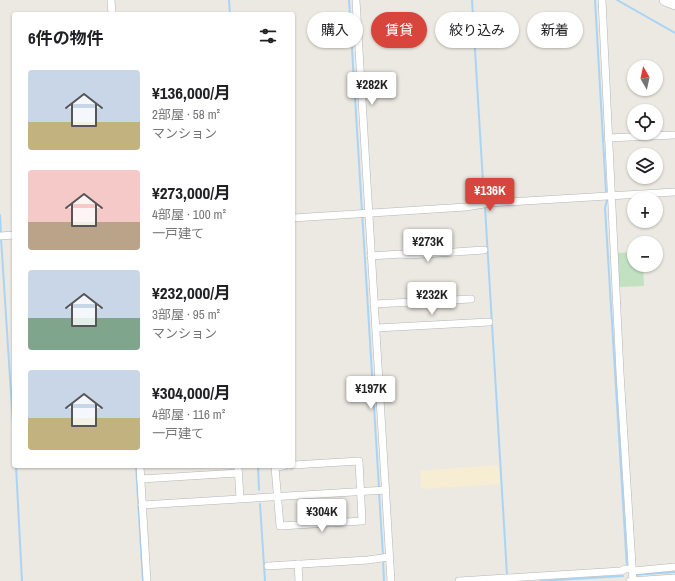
<!DOCTYPE html>
<html lang="ja">
<head>
<meta charset="utf-8">
<style>
	body { margin:0; font-family:"Archivo Narrow","Noto Sans JP",sans-serif; background:#f6f6f6; color:#202124; height:100vh; display:flex; flex-direction:column; font-size:15px; white-space:nowrap }
	* { box-sizing:border-box; margin:0 }
	p { font-size:13px; color:#757577 }
	.icon { flex:none; width:22px; height:22px; fill:none; stroke:currentColor; stroke-width:2; stroke-linecap:round; stroke-linejoin:round }
	.map { position:relative; flex:1; overflow:hidden }
	.drawer { position:absolute; left:12px; top:12px; width:283px; height:456px; display:flex; flex-direction:column; background:#fff; border-radius:4px; box-shadow:0 1px 3px #0004 }
	.drawer>* { flex:none }
	.banner { position:absolute; left:307px; top:12px; width:308px; height:36px; display:flex; gap:8px }
	.needle { width:26px; rotate:351deg }
	.controls { position:absolute; left:627px; top:60px; display:grid; gap:8px }
	.controls a { display:grid; place-items:center; width:36px; height:36px; border-radius:50%; background:#fff; box-shadow:0 1px 3px #0004; font-size:20px }
	.price { position:absolute; translate:-50% -34px; padding:0 9px; border-radius:4px; background:#fff; color:#222; font-size:13px; line-height:26px; filter:drop-shadow(0 1px 2px #0008) }
	.price::after { content:''; position:absolute; left:50%; top:24px; width:12px; height:9px; margin-left:-6px; background:inherit; clip-path:polygon(0 0,100% 0,50% 100%) }
	.price.active { background:#d7453c; color:#fff }
	ul { padding:0; list-style:none }
	li { display:flex; align-items:center; gap:12px; height:100px; padding:0 16px }
	li span { display:grid; place-items:center; flex:none; width:112px; height:80px; border-radius:4px; color:#555 }
	li>.icon { margin-inline-start:auto }
	span .icon { width:48px; height:48px; fill:#fffc; stroke-width:1 }
	li b { font-size:17px }
	h2 { display:flex; justify-content:space-between; align-items:center; height:48px; padding:0 16px; font-size:17px }
	.tag { padding:0 14px; border-radius:18px; background:#fff; box-shadow:0 1px 3px #0004; font-size:14px; line-height:36px }
	.tag.active { background:#d7453c; color:#fff }
	.map>svg:first-child { display:block }
	.green { fill:#c1e1c1 }
	.sand { fill:#f6edd3 }
	.lines { fill:none; stroke-linecap:round; stroke-linejoin:round }
	.stream { stroke:#a8d5f6; stroke-width:2 }
	.street-casing { stroke:#b3b5b8; stroke-width:8 }
	.secondary-casing { stroke:#b1b5b8; stroke-width:12 }
	.street { stroke:#fff; stroke-width:7 }
	.secondary { stroke:#fff; stroke-width:11 }
</style>
</head>
<body>
<div class="map">
<svg width="675" height="581" viewBox="0 0 675 581">
	<rect width="100%" height="100%" fill="#ece9e2"/>
	<path class="green" d="M634,252V265H643L644,286L619,287L617,253Z"/>
	<path class="sand" d="M499,465L500,484L421,489L420,471Z"/>
	<g class="lines">
		<g class="stream">
			<path d="M229,0L230,14"/>
			<path d="M349,0L379,488"/>
			<path d="M472,0L484,199"/>
			<path d="M595,0L606,192"/>
			<path d="M617,0L675,33"/>
			<path d="M607,200L605,208L627,568"/>
			<path d="M485,207L507,575"/>
			<path d="M0,215L1,233"/>
			<path d="M1,238L14,440"/>
			<path d="M16,466L22,581"/>
			<path d="M136,466L143,581"/>
			<path d="M258,466L259,490"/>
			<path d="M379,492L383,556"/>
			<path d="M260,504L265,581"/>
			<path d="M383,560L384,581"/>
			<path d="M633,575L675,572"/>
			<path d="M540,581L623,576"/>
		</g>
		<defs>
			<g id="street">
				<path d="M111,0L112,14"/>
				<path d="M356,0L391,581"/>
				<path d="M602,0L620,373L633,581"/>
				<path d="M608,138L675,135"/>
				<path d="M293,218L466,207L490,203L675,192"/>
				<path d="M0,236L14,235"/>
				<path d="M371,256L401,254L409,255L484,250"/>
				<path d="M374,304L471,299"/>
				<path d="M376,328L489,322"/>
				<path d="M140,466L147,581"/>
				<path d="M238,466L240,498"/>
				<path d="M284,466L275,467L280,526L362,521L359,461L293,465"/>
				<path d="M141,479L238,473"/>
				<path d="M142,505L386,490"/>
				<path d="M298,564L299,581"/>
				<path d="M268,566L368,560L389,557"/>
				<path d="M633,571L675,567"/>
				<path d="M459,581L621,571L625,569H632"/>
				<path d="M630,581L675,578"/>
			</g>
			<path id="secondary" d="M665,0L675,4"/>
		</defs>
		<use href="#street" class="street-casing"/>
		<use href="#secondary" class="secondary-casing"/>
		<use href="#street" class="street"/>
		<use href="#secondary" class="secondary"/>
	</g>
</svg>
<div class="controls">
<a><svg class="needle" viewBox="-14 -14 28 28"><path d="M0-13l5 13h-10z" fill="#e53935"/><path d="M0 13l5-13h-10z" fill="#757577"/></svg></a>
<a><svg class="icon" aria-label="locate" viewBox="0 0 24 24"><circle cx="12" cy="12" r="6"/><path d="M12 2v4M12 18v4M2 12h4M18 12h4"/></svg></a>
<a><svg class="icon" aria-label="layers" viewBox="0 0 24 24"><path d="M12 4l9 5-9 5-9-5zM3 14l9 5 9-5"/></svg></a>
<a>+</a>
<a>−</a>
</div>
<b class="price" style="left:372px;top:106px">¥282K</b>
<b class="price active" style="left:490px;top:212px">¥136K</b>
<b class="price" style="left:428px;top:263px">¥273K</b>
<b class="price" style="left:432px;top:316px">¥232K</b>
<b class="price" style="left:371px;top:410px">¥197K</b>
<b class="price" style="left:322px;top:533px">¥304K</b>
<div class="banner">
<a class="tag">購入</a>
<a class="tag active">賃貸</a>
<a class="tag">絞り込み</a>
<a class="tag">新着</a>
</div>
<section class="drawer">
<h2>6件の物件<svg class="icon" aria-label="filters" viewBox="0 0 24 24"><path d="M4 7h16M4 17h16"/><circle cx="9" cy="7" r="2"/><circle cx="15" cy="17" r="2"/></svg></h2>
<ul>
<li><span style="background:linear-gradient(#c9d6e8 65%,#c2b280 0)"><svg class="icon" aria-label="home" viewBox="0 0 24 24"><path d="M3 11l9-7 9 7M6 9v11h12V9"/></svg></span><div><b>¥136,000/月</b><p>2部屋 · 58 m²</p><p>マンション</p></div></li>
<li><span style="background:linear-gradient(#f6c9c9 65%,#b9a48a 0)"><svg class="icon" aria-label="home" viewBox="0 0 24 24"><path d="M3 11l9-7 9 7M6 9v11h12V9"/></svg></span><div><b>¥273,000/月</b><p>4部屋 · 100 m²</p><p>一戸建て</p></div></li>
<li><span style="background:linear-gradient(#c9d6e8 60%,#7fa58c 0)"><svg class="icon" aria-label="home" viewBox="0 0 24 24"><path d="M3 11l9-7 9 7M6 9v11h12V9"/></svg></span><div><b>¥232,000/月</b><p>3部屋 · 95 m²</p><p>マンション</p></div></li>
<li><span style="background:linear-gradient(#c9d6e8 60%,#c2b280 0)"><svg class="icon" aria-label="home" viewBox="0 0 24 24"><path d="M3 11l9-7 9 7M6 9v11h12V9"/></svg></span><div><b>¥304,000/月</b><p>4部屋 · 116 m²</p><p>一戸建て</p></div></li>
</ul>
</section>
</div>
</body>
</html>
